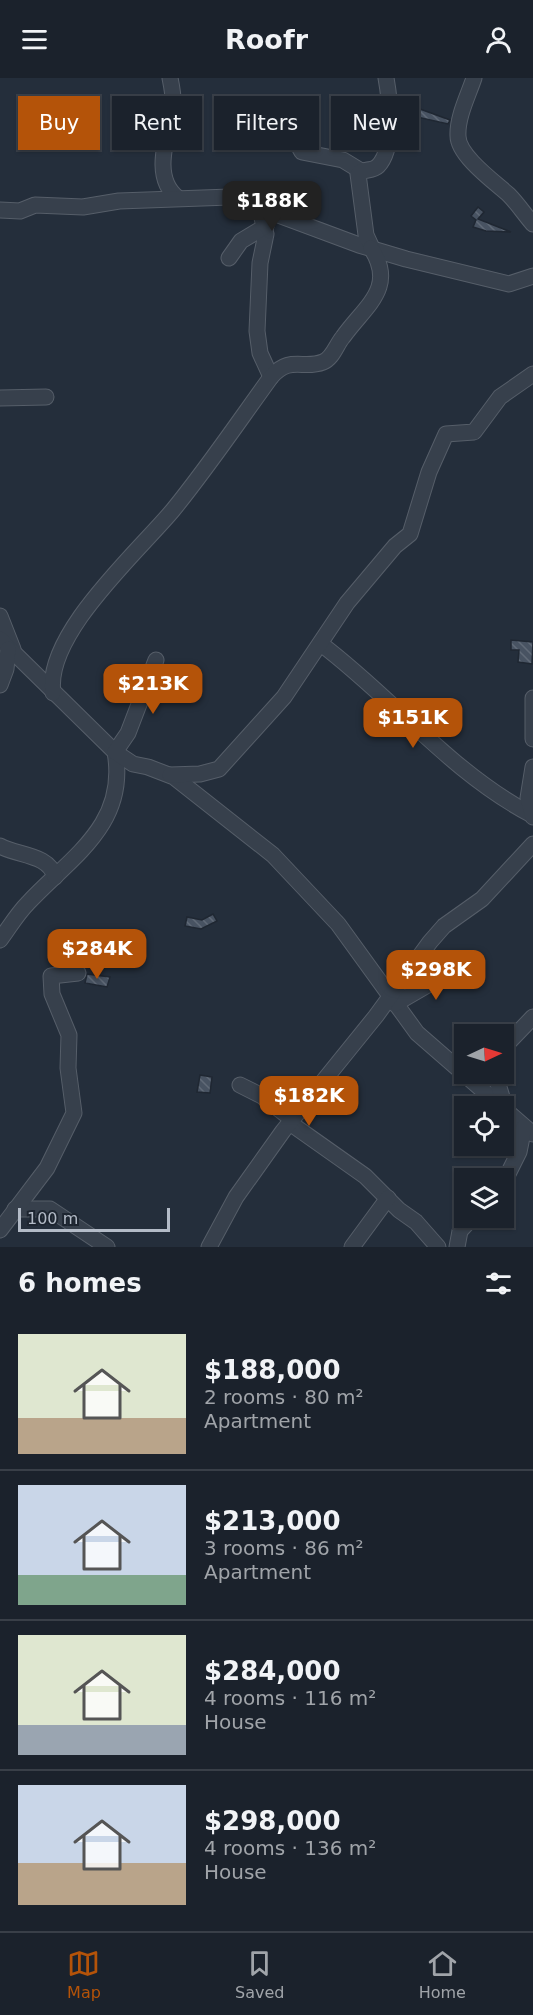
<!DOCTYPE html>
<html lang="en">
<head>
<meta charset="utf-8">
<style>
	body { margin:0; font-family:"DejaVu Sans",sans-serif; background:#282f38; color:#f1f3f6; height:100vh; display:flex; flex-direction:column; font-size:22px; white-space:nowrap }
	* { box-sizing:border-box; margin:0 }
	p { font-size:20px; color:#a0a4a9 }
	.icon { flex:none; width:33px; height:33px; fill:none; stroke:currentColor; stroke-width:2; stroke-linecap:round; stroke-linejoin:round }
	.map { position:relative; height:1169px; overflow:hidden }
	.drawer { display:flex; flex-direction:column; background:#1b222c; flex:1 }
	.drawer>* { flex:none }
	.top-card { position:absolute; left:18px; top:18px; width:498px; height:54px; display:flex; gap:12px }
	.needle { width:39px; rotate:86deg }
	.fabs { position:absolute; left:454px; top:946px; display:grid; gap:12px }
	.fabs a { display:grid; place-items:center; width:60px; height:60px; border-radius:0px; background:#1b222c; box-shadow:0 2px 4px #0004,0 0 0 2px #393f48; font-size:30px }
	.scale { position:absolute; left:18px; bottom:15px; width:152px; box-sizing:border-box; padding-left:6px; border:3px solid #b3bbc7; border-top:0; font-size:16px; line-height:21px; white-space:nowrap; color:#b3bbc7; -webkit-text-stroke:4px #1d2530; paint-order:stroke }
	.price { position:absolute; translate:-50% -51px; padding:0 14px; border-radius:12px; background:#b45309; color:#fff; font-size:20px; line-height:39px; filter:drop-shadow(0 2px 3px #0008) }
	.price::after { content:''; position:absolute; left:50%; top:36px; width:18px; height:14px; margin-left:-9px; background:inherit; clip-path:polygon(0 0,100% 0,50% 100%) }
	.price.current { background:#222; color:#fff }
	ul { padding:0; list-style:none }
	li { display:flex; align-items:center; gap:18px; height:150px; padding:0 18px }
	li+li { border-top:2px solid #393f48 }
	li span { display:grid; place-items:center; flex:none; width:168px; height:120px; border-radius:0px; color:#555 }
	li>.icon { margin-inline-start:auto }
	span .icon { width:72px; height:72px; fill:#fffc; stroke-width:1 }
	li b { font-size:26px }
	h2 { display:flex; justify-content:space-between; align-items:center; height:72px; padding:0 18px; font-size:26px }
	.pill { padding:0 21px; border-radius:0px; background:#1b222c; box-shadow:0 2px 4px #0004,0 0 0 2px #393f48; font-size:21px; line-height:54px }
	.pill.current { background:#b45309; color:#fff }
	header { display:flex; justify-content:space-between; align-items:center; height:78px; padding:0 18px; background:#1b222c; font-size:27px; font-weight:600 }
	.dock { display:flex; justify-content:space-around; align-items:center; height:84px; border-top:2px solid #393f48; background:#1b222c; font-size:16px; color:#a0a4a9 }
	.dock a { display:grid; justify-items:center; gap:3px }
	.dock .current { color:#b45309 }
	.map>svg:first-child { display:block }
	.building { fill:url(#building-back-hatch); stroke:#1f2732; stroke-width:1.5 }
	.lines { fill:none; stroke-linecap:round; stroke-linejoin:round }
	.minor-casing { stroke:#565e69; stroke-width:17 }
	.minor { stroke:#37404c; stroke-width:15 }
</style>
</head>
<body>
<header><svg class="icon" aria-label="menu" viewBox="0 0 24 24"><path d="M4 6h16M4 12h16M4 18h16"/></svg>Roofr<svg class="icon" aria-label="person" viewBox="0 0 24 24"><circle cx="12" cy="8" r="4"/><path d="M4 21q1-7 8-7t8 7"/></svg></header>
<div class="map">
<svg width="533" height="1169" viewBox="0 0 533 1169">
	<defs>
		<pattern id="building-back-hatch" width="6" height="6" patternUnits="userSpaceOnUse" patternTransform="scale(1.5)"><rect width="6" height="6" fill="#485362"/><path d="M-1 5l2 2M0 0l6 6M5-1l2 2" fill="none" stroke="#606a77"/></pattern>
	</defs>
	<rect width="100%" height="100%" fill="#242e3b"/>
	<g class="building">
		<path d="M420,31L450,42L448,46L417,39Z"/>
		<path d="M478,129L484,134L478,141L511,154L486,153L473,149L476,142L471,138Z"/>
		<path d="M511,562L533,564L532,586L518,584L519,572H511Z"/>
		<path d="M213,836L217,843L201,851L185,848L187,839L202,842Z"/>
		<path d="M87,896L110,899L107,909L85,905Z"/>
		<path d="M200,997L212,999L210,1015L197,1014Z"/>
	</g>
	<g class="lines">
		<defs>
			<g id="minor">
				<path d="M170,0C172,10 174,19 173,29C169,55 150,99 178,120"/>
				<path d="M474,0C468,18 457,39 458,58C458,78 496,105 509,117C518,126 525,137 533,146"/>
				<path d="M261,26L281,37L302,74L343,82L361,93"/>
				<path d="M0,132L20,133L35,127L83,129L119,123L230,119L359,167L406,181L509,206L533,198"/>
				<path d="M260,132L266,156L260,185L257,253L260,275L271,299"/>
				<path d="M372,170L366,157L358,96C363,90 372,94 378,88C395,71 390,22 386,0"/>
				<path d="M229,180L241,163L266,148"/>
				<path d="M0,320L46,319"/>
				<path d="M0,538L13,571"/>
				<path d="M0,561L115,674C128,747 71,779 28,825C17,836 9,850 0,862"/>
				<path d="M321,566C394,621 450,694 532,737"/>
				<path d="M156,582L128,655L115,674L133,686L148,689L174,699L273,777L338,846L417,955L533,1056"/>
				<path d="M0,607L6,591L8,571"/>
				<path d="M53,615C44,557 138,474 173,432C208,389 239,343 271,299C290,277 303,292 323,284C333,280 336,267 343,259C365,228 397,210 371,170"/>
				<path d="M533,620V661"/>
				<path d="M533,689L528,720L533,739"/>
				<path d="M170,697L200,696L219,691L284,619L347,525L395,468L410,456L429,394L446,356L474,354L500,319L533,296"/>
				<path d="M0,768C18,778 49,776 55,799"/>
				<path d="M395,926L457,890"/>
				<path d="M504,969L533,939"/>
				<path d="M495,996L505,1029"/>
				<path d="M240,1007L262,1018L293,1042"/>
				<path d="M290,1045L365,1098L399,1132L416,1144L438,1169"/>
				<path d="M504,1104L519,1074L524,1049"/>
				<path d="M15,1131H50L107,1169"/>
				<path d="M0,1152L47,1090L74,1035L68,990L69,957L52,916L51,898L78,895"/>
				<path d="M209,1169L236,1119L283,1053L376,938L430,864L444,848L482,821L533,766"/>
				<path d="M352,1169L388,1120"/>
				<path d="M457,1169L460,1153L472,1140"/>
			</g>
		</defs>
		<use href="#minor" class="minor-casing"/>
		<use href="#minor" class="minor"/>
	</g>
</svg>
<div class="fabs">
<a><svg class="needle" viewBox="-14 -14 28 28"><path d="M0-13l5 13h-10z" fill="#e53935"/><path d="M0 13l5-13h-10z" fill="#a0a4a9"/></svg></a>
<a><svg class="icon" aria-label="locate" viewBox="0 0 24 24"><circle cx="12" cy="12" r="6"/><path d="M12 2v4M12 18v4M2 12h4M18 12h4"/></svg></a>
<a><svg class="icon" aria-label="layers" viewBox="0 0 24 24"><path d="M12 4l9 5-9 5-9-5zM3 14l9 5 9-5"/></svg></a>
</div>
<div class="scale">100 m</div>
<b class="price current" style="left:272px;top:154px">$188K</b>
<b class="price" style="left:153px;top:637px">$213K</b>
<b class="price" style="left:413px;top:671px">$151K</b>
<b class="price" style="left:97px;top:902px">$284K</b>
<b class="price" style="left:436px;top:923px">$298K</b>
<b class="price" style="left:309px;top:1049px">$182K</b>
<div class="top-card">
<a class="pill current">Buy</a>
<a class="pill">Rent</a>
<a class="pill">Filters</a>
<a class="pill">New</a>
</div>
</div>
<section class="drawer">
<h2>6 homes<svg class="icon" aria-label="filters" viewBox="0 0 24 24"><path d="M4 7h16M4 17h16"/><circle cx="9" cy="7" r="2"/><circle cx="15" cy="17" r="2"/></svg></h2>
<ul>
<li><span style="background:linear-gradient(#dfe7d0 70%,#b9a48a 0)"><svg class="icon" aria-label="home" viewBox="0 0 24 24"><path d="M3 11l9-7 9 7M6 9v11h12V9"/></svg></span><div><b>$188,000</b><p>2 rooms · 80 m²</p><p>Apartment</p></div></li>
<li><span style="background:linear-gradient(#c9d6e8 75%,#7fa58c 0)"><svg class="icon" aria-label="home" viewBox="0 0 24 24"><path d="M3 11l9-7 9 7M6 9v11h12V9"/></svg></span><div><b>$213,000</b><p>3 rooms · 86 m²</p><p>Apartment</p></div></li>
<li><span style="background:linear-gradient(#dfe7d0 75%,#9aa5b1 0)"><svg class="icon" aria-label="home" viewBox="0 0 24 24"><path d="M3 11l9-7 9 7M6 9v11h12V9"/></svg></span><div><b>$284,000</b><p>4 rooms · 116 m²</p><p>House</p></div></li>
<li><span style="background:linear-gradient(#c9d6e8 65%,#b9a48a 0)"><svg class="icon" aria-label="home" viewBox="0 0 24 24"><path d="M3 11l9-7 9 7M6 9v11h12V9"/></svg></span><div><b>$298,000</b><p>4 rooms · 136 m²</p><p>House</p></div></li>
</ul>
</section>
<nav class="dock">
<a class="current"><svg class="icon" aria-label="map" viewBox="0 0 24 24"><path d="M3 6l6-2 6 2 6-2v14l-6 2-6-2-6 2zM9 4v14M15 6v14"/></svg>Map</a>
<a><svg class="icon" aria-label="saved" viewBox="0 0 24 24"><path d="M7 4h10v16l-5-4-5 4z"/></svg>Saved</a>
<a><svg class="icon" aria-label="home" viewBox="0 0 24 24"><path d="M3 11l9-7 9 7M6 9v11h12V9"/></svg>Home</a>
</nav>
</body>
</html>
